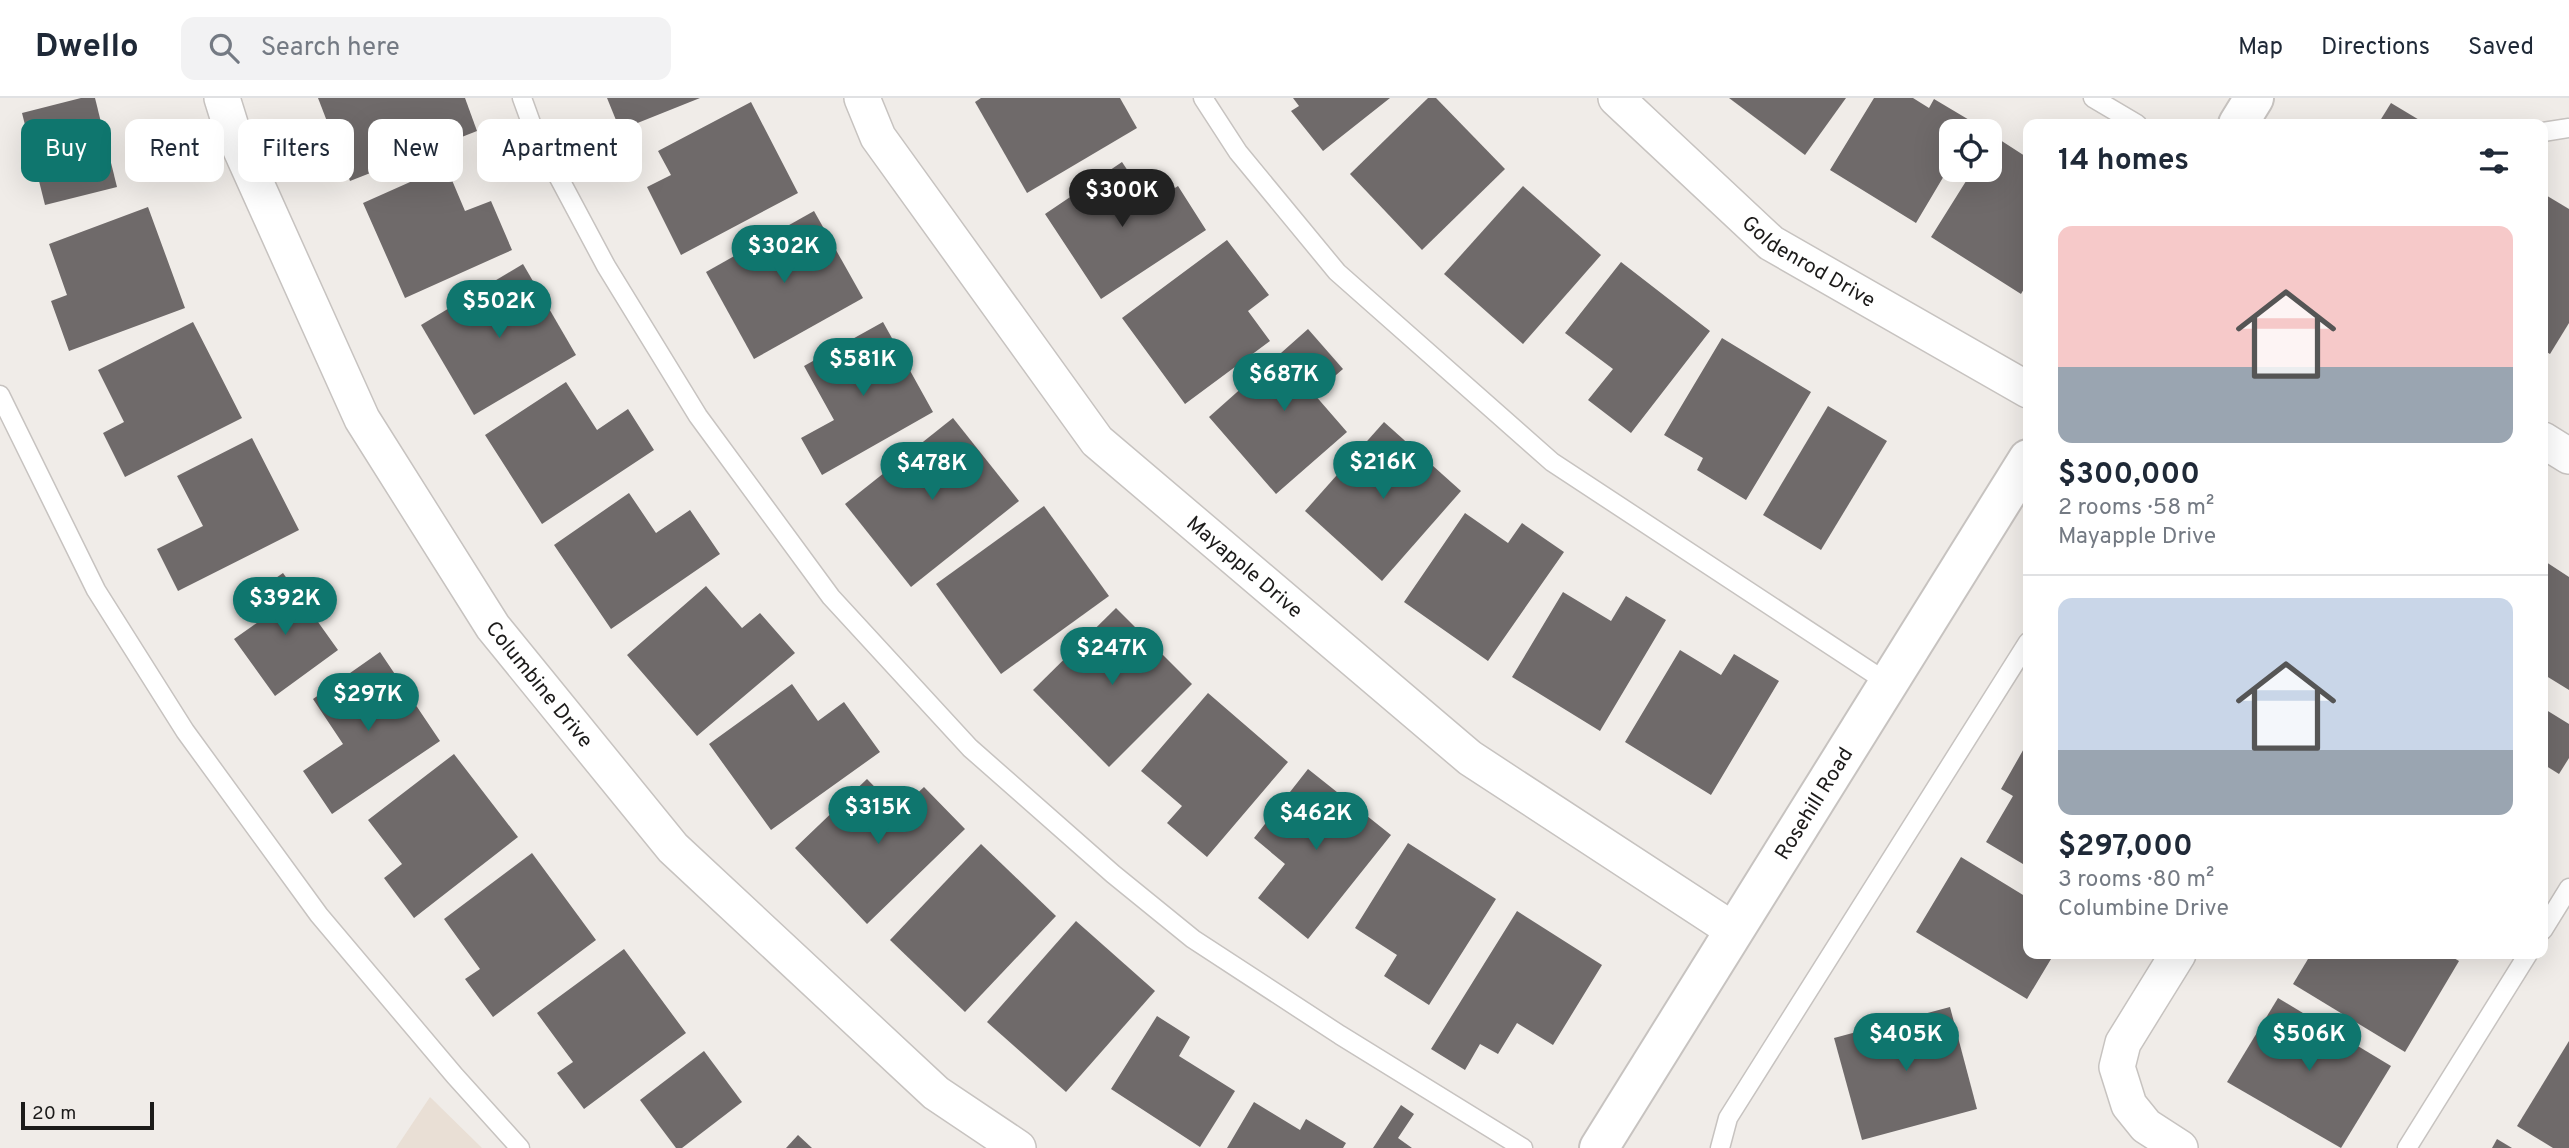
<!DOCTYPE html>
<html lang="en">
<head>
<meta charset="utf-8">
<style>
	body { margin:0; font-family:Overpass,sans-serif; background:#f2f2f3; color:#1f2937; height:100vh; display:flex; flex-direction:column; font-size:26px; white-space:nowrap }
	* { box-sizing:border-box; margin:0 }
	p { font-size:23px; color:#747a83 }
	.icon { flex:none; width:38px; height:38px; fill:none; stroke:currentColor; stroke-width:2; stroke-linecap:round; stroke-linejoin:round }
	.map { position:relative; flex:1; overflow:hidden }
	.sheet { position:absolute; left:2023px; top:21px; width:525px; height:840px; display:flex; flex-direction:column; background:#fff; border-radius:14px; box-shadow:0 7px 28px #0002 }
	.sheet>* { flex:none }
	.top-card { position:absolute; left:21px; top:21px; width:665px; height:63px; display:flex; gap:14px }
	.fabs { position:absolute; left:1939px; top:21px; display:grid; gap:14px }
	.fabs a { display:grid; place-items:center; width:63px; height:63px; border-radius:14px; background:#fff; box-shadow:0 7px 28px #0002; font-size:35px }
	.scale { position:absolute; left:21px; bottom:18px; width:133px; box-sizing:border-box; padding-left:7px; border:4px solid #1c1b1a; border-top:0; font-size:19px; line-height:24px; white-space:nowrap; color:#1c1b1a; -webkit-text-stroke:5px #f0ece8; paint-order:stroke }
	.price { position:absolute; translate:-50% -60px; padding:0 16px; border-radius:24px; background:#0f766e; color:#fff; font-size:23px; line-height:46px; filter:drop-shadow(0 2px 4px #0008) }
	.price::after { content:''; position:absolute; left:50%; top:42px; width:21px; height:16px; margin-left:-10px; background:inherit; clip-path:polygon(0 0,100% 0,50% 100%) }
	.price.on { background:#222; color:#fff }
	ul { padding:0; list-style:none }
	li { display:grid; align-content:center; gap:14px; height:371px; padding:0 35px }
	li+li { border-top:2px solid #e0e1e3 }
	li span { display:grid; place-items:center; height:217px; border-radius:14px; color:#555 }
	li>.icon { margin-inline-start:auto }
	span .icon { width:126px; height:126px; fill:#fffc; stroke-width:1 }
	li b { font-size:30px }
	h2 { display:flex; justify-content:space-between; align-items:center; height:84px; padding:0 35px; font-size:30px }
	.pill { padding:0 24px; border-radius:14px; background:#fff; box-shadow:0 7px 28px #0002; font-size:24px; line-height:63px }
	.pill.on { background:#0f766e; color:#fff }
	header { display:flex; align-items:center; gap:42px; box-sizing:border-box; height:98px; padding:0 35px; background:#fff; border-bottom:2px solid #e0e1e3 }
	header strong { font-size:33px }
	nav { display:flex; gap:38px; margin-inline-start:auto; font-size:24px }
	.search { width:490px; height:63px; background:#f2f2f3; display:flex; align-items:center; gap:18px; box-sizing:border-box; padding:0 24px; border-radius:14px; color:#747a83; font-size:26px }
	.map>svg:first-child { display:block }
	.built { fill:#e9dfd5 }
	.building { fill:#6f6a6a }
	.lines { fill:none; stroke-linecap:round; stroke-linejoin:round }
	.service-casing { stroke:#c7c3c0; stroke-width:21 }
	.minor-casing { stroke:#c7c3c0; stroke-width:38 }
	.tertiary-casing { stroke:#c7c3c0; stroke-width:42 }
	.service { stroke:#fff; stroke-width:18 }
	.minor { stroke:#fff; stroke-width:35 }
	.tertiary { stroke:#fff; stroke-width:38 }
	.labels { text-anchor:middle; stroke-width:5; stroke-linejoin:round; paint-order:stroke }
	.street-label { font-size:21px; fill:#1c1b1a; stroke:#f0ece8 }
</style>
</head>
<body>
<header>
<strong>Dwello</strong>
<div class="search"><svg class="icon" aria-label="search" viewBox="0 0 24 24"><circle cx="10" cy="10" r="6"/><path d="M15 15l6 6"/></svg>Search here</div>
<nav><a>Map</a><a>Directions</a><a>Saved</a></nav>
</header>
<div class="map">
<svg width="2569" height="1050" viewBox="0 0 2569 1050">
	<rect width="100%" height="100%" fill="#f0ece8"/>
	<path class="built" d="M430,999L482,1050H396Z"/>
	<g class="building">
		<path d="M81,0H95L117,89L45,107L22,15Z"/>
		<path d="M318,0H465L477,33L350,83Z"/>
		<path d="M607,0H700L620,32Z"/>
		<path d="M981,0H1120L1137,30L1027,95L975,4Z"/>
		<path d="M1293,0H1390L1323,53L1291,13L1299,8Z"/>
		<path d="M1428,0H1436L1505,71L1422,152L1350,76Z"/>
		<path d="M1729,0H1846L1805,57Z"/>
		<path d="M1874,0H1913L1929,10L1934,1L1976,26L1971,33H1951V66L1916,125L1830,72Z"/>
		<path d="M751,4L798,95L681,157L647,89L671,77L658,53Z"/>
		<path d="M2391,5L2426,26H2378Z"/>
		<path d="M1994,38L2028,60V184L2021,196L1931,139L1973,72H1990V44Z"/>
		<path d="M1122,64L1150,106L1178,88L1206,132L1101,201L1045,116Z"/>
		<path d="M446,68L465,113L491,103L512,152L405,200L363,105Z"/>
		<path d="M1523,88L1601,157L1523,246L1444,176Z"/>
		<path d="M2544,96L2569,111V225L2550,256L2543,252Z"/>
		<path d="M148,109L185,210L69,253L51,203L67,197L49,146Z"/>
		<path d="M814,113L863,200L754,261L706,174Z"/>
		<path d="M1227,142L1269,197L1248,213L1270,243L1185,306L1122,220Z"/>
		<path d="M1621,164L1710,233L1631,335L1588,302L1613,271L1565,235Z"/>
		<path d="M523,166L576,257L474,317L421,227Z"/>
		<path d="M193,224L242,320L125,379L103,335L124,324L98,272Z"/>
		<path d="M883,224L933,314L822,377L801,340L834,322L804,268Z"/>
		<path d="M1308,231L1343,271L1314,296L1347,334L1276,396L1209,319Z"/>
		<path d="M1722,240L1811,294L1746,402L1697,372L1703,360L1664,337Z"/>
		<path d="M566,284L597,332L628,311L654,352L542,426L485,337Z"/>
		<path d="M1828,308L1887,343L1821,452L1763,417Z"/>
		<path d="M953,320L1019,403L911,489L845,406Z"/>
		<path d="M1384,324L1461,393L1382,483L1305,413Z"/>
		<path d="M252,340L299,432L178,493L157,451L203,428L177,378Z"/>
		<path d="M629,395L656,435L690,412L720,456L611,531L554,447Z"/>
		<path d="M1044,408L1109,498L1001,576L936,486Z"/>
		<path d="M1465,415L1508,445L1522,425L1564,454L1488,563L1404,504Z"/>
		<path d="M2543,462L2569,479V592L2543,576Z"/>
		<path d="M283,475L338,552L275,598L234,541L268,517L253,496Z"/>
		<path d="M706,488L742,530L760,515L795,555L697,638L627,557Z"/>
		<path d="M1563,494L1611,523L1626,498L1666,522L1600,633L1512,579Z"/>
		<path d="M1116,510L1192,586L1109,669L1033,592Z"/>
		<path d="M1680,552L1721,577L1734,556L1779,583L1711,697L1625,644Z"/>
		<path d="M380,554L440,643L332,716L303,673L343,646L313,601Z"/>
		<path d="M792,586L818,623L844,604L880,654L771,732L709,646Z"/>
		<path d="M1208,595L1288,664L1207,759L1167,725L1182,708L1141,673Z"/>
		<path d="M2543,610L2569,626V660L2559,676L2543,666Z"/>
		<path d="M2026,647L2028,648V769L1986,744L2013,698L2001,691Z"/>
		<path d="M454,656L518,739L414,820L384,780L402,766L368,722Z"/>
		<path d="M1308,671L1391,737L1308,841L1258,800L1285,766L1254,740Z"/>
		<path d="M867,681L898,713L924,689L965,731L867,826L795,750Z"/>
		<path d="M1408,745L1496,801L1429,907L1384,878L1397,857L1355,830Z"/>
		<path d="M981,746L1056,818L965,914L890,842Z"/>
		<path d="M532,755L596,842L493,919L465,881L480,871L444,821Z"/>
		<path d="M1961,759L2028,800V856H2054L2027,901L1916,834Z"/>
		<path d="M1517,813L1602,867L1553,947L1517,925L1498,956L1480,946L1465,972L1431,951Z"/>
		<path d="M1076,823L1155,893L1066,994L987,924Z"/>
		<path d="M624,851L686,935L584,1011L557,975L573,964L537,915Z"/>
		<path d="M2311,856H2447L2459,863L2405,954L2293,886Z"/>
		<path d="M2278,900L2391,968L2341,1050L2227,984Z"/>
		<path d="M1950,909L1977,1011L1862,1042L1834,940Z"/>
		<path d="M1157,918L1190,939L1179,958L1235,993L1200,1049L1111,991Z"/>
		<path d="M2569,943V1050H2553L2517,1028Z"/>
		<path d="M704,953L742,1004L682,1050H676L640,1002Z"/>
		<path d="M1254,1004L1300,1032L1306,1021L1346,1045L1343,1050H1227Z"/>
		<path d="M1401,1007L1414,1016L1398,1040L1412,1050H1373Z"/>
		<path d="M798,1037L812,1050H786Z"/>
		<path d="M2497,1041L2512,1050H2492Z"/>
	</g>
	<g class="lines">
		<defs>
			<g id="service">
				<path d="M522,0L534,33L606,168L698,318L831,499L970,650L1113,776L1193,841L1340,937L1523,1050"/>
				<path d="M1203,0L1238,54L1337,174L1552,364L1888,585"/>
				<path d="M2093,0L2137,26"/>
				<path d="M2543,34L2569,30"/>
				<path d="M0,297L96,492L185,633L319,817L455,978L520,1050"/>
				<path d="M2543,832L2569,790"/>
				<path d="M1720,1050L1728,1020L2028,544"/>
				<path d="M2407,1050L2528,856"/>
			</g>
			<g id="minor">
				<path id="s1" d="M222,0L232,32L362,321L493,529L673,750L936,995L1018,1050"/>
				<path id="s2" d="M862,0L878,39L1097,343L1470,660L1733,832"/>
				<path id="s3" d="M1616,0L1771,145L2028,292"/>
				<path d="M2543,342L2569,358"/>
				<path d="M2178,856L2123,945L2117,969L2129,1007L2146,1028L2180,1050"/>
			</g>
			<g id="tertiary">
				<path d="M2238,26L2254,0"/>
				<path id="s4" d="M1599,1050L2028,361"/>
			</g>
		</defs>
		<use href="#service" class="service-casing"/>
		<use href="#minor" class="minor-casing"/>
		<use href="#tertiary" class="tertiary-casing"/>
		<use href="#service" class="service"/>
		<use href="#minor" class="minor"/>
		<use href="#tertiary" class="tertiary"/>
	</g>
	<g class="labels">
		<g class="street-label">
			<text dy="7" stroke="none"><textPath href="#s3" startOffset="254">Goldenrod Drive</textPath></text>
			<text dy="7" stroke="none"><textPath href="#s2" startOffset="611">Mayapple Drive</textPath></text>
			<text dy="7" stroke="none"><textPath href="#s1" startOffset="670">Columbine Drive</textPath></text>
			<text dy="7" stroke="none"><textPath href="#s4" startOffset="406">Rosehill Road</textPath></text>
		</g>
	</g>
</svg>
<div class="fabs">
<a><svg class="icon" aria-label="locate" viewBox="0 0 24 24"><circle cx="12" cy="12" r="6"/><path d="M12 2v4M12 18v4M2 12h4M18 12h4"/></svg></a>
</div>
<div class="scale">20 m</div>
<b class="price on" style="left:1122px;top:131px">$300K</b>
<b class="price" style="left:784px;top:187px">$302K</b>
<b class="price" style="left:499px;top:242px">$502K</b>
<b class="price" style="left:863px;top:300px">$581K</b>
<b class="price" style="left:1284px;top:315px">$687K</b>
<b class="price" style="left:1383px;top:403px">$216K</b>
<b class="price" style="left:932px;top:404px">$478K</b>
<b class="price" style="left:285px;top:539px">$392K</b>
<b class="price" style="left:1112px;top:589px">$247K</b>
<b class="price" style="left:368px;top:635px">$297K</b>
<b class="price" style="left:878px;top:748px">$315K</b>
<b class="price" style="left:1316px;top:754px">$462K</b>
<b class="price" style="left:1906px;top:975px">$405K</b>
<b class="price" style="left:2309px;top:975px">$506K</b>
<div class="top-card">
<a class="pill on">Buy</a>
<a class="pill">Rent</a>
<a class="pill">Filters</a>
<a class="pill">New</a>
<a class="pill">Apartment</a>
</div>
<section class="sheet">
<h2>14 homes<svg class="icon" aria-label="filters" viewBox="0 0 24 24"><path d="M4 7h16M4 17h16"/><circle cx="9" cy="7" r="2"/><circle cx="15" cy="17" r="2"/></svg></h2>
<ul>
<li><span style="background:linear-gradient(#f6c9c9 65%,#9aa5b1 0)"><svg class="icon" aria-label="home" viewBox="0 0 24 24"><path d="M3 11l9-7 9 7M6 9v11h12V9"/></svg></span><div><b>$300,000</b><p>2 rooms · 58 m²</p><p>Mayapple Drive</p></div></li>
<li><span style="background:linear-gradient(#c9d6e8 70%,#9aa5b1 0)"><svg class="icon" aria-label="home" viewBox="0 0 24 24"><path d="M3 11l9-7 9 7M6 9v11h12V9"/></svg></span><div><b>$297,000</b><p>3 rooms · 80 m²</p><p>Columbine Drive</p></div></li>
</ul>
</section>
</div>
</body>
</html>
